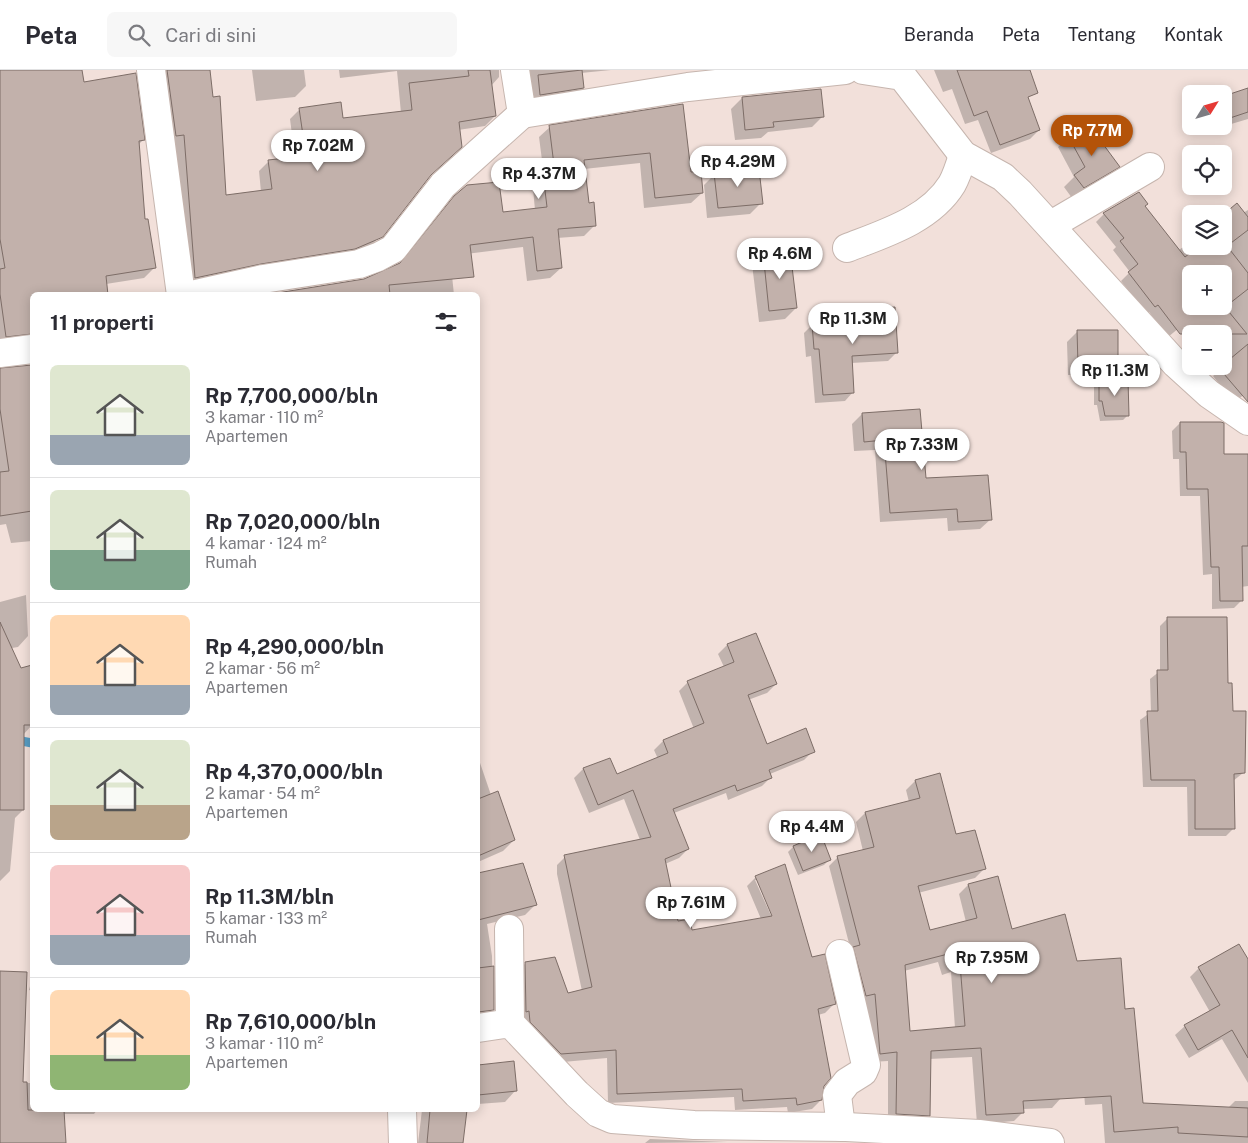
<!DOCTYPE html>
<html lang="id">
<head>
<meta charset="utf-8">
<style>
	body { margin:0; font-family:"Public Sans",sans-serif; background:#f7f7f7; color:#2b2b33; height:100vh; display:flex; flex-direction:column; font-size:19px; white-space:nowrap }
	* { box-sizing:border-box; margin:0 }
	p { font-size:16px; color:#7c7c81 }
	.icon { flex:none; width:28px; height:28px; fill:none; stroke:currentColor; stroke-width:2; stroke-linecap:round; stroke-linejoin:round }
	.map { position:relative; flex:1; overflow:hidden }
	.panel { position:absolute; left:30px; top:222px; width:450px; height:820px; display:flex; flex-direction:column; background:#fff; border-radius:8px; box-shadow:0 2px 12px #0003 }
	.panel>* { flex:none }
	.needle { width:32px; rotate:53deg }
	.controls { position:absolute; left:1182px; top:15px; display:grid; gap:10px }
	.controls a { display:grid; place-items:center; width:50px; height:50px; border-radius:8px; background:#fff; box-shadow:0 2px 12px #0003; font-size:25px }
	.price { position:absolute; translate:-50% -42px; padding:0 11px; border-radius:18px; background:#fff; color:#222; font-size:16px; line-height:32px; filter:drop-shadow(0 1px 2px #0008) }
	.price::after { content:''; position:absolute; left:50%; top:30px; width:15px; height:11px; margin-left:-8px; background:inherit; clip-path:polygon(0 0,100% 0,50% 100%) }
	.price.on { background:#b45309; color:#fff }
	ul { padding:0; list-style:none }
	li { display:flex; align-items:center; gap:15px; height:125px; padding:0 20px }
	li+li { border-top:1px solid #e1e1e2 }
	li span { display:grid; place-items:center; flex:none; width:140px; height:100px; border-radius:8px; color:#555 }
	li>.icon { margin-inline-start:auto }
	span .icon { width:60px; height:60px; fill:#fffc; stroke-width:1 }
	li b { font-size:21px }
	h2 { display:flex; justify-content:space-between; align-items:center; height:60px; padding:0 20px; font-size:21px }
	header { display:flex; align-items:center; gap:30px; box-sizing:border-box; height:70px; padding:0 25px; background:#fff; border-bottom:1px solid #e1e1e2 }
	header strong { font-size:24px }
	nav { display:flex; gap:28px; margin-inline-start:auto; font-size:18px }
	.search { width:350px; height:45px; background:#f7f7f7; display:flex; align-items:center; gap:12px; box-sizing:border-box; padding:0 18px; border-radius:8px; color:#7c7c81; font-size:19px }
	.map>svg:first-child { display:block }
	.shadow { fill:#0003; fill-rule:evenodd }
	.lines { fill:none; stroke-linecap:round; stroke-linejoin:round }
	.stream { stroke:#579dc4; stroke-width:9 }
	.building { fill:#c2b1ab; stroke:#7d6d67; fill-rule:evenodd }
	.minor-casing { stroke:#c6b5ae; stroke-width:30 }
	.minor { stroke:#fff; stroke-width:28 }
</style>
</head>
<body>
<header>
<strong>Peta</strong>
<div class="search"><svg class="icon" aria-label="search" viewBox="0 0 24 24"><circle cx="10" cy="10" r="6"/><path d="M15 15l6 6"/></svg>Cari di sini</div>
<nav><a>Beranda</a><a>Peta</a><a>Tentang</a><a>Kontak</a></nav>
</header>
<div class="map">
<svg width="1248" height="1073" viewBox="0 0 1248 1073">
	<rect width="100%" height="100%" fill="#f2e0da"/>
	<g class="shadow">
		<path d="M0,0H81L83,13L143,70L138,75L144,151L155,197L144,208L106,214L108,225H32V279L0,277Z"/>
		<path d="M158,0H208L225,127L261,122L259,101L269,91L295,88L290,49L300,39L342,50L401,43L397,1L340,8L339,0H499V7L491,16L495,46L485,56L458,60L427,108L371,176L344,188L185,218Z"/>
		<path d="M252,0H304L306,16L295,27L256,31Z"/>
		<path d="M517,0H611L581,3L583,18L573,28L531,34Z"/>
		<path d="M934,0H994L1039,60L1030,69L991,83L978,50L965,54L952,19L943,22Z"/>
		<path d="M1248,19V49L1211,60L1210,56H1224V27Z"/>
		<path d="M742,28L823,46L812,57L768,62L761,68L735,70L731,39Z"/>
		<path d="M682,35L690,104L702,123L691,133L644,138L640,93L584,99L588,134L595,155L584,166L557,168L561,198L550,208L527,211L523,177L450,186L454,225H270L362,211L401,192L455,127L501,143L535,140L532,108L543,98L539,67L550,57Z"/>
		<path d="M1069,67L1118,96L1107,107L1072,128L1064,117L1074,107L1058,77Z"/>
		<path d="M715,104L761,133L750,144L707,148L704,115Z"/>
		<path d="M1237,135L1243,143L1248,140V321L1234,333L1213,306L1217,303L1211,296H1224V264H1191V272L1179,258L1168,267L1149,242L1146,244L1121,211L1130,202L1113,180L1116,177L1096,152L1104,144L1144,136L1179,180L1191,171V176H1224V146ZM1191,204H1224V236H1191Z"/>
		<path d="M763,184L796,238L785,249L759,252L752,194Z"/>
		<path d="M852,241L897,282L888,291L851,293L853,322L845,331L815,333L811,286L806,287L804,263L812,255L843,253V250Z"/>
		<path d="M478,250L480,267L478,269Z"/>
		<path d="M1078,261L1117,294L1106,305H1068L1067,272Z"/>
		<path d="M32,296V471L11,473L6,454L0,455V298Z"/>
		<path d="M1099,310L1128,345L1123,350L1100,351L1097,335H1094V315Z"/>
		<path d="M862,344L925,410L991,449L980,459L948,461L947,448L880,452L875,380L854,381L852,354Z"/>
		<path d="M1180,353L1223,385H1248V516L1241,517L1242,530L1234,538L1212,539V504L1203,505L1200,426H1180L1179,389H1173L1172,361Z"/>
		<path d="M26,525L28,566L18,577L12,578L13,625H32V655L23,665V740L15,748L10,801L0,811V532Z"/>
		<path d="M1168,548L1227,614L1243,703L1233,711L1234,758L1226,766H1188L1187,717H1143L1140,650L1151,642L1150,609L1160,601V556Z"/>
		<path d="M756,564L776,614L767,623L748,630L766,675L805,660L813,681L804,690L770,704L771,707L762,716L728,730L726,723L674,743L688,779L679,788L665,794L677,852L689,850L691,861L761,849L747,816L756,807L784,796L811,889L824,885L834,934L825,943L818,945L829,1007L823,1016L821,1030L812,1039L788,1043L787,1037L735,1040L734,1027L608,1033L607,988L552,993L522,961L520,949L517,950L516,902L526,893L555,889L567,925L582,921L557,804V795L566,786L640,770L624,729L589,743L574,708L583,699L609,689L616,705L658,689L654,680L663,671L694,659L679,621L688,612L724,597L718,584L727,575ZM755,810H758L776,851L774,852Z"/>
		<path d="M478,687L491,725L514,770L503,781L478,792Z"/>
		<path d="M915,711L955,766L984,799L975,808L918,823L929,862L966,852L959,824L968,815L997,808L1011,860L1076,892L1124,940L1142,1035L1227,1039L1235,1031H1248V1073H1105L1102,1034L1085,1035L1080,975L1061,1028L1052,1038L1023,1039V1042L1014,1051L977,1054L972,987L929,989V1045L919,1055L888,1053V991L871,992L866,932L857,935L851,881L829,796L838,787L863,781L856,752L865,743L909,732L906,720ZM938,892L942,905L951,902L955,958L909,962L904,901Z"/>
		<path d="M793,777L829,790L824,795L798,805L788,782Z"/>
		<path d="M522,795L536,834L525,845L487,854L492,886L493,939L482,950L478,951V804Z"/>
		<path d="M1248,891V1013L1222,969L1189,988L1175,965L1185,956L1210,942L1190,907L1199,898Z"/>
		<path d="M0,902L22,1013H32V1040H97L94,1044H63L65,1073H0Z"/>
		<path d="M32,909V921L29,920Z"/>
		<path d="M513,993L515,1021L505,1032L478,1034V996Z"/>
		<path d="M422,1040H466L462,1073H418Z"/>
		<path d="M650,1069L728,1072L645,1073Z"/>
	</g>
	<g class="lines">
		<path class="stream" d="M0,667L32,673"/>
	</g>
	<g class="building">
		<path d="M0,0H82L84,12L136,3L145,70L139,71L145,149H148L156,198L106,206L108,225H32V264L6,267L0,224V199L5,198L0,169Z"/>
		<path d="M167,0H210L213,27L220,26L226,125L272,119L268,90L306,86L299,38L341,32L343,48L412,40L409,13L469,6L468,0H490L496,46L459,52L462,77L431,105L383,167L355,179L261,194L195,208L184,65L176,66Z"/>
		<path d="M582,0L584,18L540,25L538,5Z"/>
		<path d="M957,0H1030L1038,23L1028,27L1040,60L1000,75L987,41L974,46Z"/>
		<path d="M1248,18V42L1224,50V26Z"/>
		<path d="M821,19L824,47L773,52L774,57L745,60L742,27Z"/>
		<path d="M683,34L691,102L701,101L703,123L655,128L650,83L584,90L589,133L594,132L596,156L558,159L562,198L537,201L533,167L470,175L474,207L389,215L390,225H278L277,223L364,209L400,193L454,126L467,115L499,112L503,142L547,137L542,96L554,95L549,55Z"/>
		<path d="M1089,55L1120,97L1084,118L1074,105L1085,97L1068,66Z"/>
		<path d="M759,99L763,134L718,138L714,103Z"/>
		<path d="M1139,122L1148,134L1145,136L1185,187L1199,176H1224V144L1237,133L1248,147V160L1227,176L1248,203V219L1225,237L1247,264H1180L1158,235L1155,237L1128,202L1138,194L1120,171L1124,168L1103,143ZM1191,204H1224V236H1191Z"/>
		<path d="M790,180L797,238L769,241L763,182Z"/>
		<path d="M895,237L898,283L852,286L854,323L823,325L819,279H814L812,254L852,251L851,240Z"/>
		<path d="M1077,260H1118V294L1078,295Z"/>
		<path d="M1248,274V332L1224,304V294Z"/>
		<path d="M32,295V441L0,446V402L9,401L0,339V298Z"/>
		<path d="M1099,309H1128L1129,346H1105L1102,331H1099Z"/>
		<path d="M920,339L926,408L988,405L992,450L958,452L957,439L890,443L884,370L864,372L862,343Z"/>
		<path d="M1180,352H1221L1224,353V384H1248V476H1242L1243,531H1220L1219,497H1211L1208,419H1187L1186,382H1180Z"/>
		<path d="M1167,547H1227L1228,613H1232L1233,641H1246L1245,703L1234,704L1235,759H1195V710H1151L1147,641H1158L1157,600H1168Z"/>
		<path d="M0,552L21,598L32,595V655H24V740H0Z"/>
		<path d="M756,563L777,614L748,625L767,674L806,658L815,682L769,700L772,708L737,721L735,715L673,739L689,779L665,789L678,851L690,849L692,860L772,846L755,806L785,794L812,887L825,884L836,934L818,939L831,1008L824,1016L822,1030L797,1035L796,1028L743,1031L742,1019L617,1024L616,980L561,984L530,952L529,941L526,942L525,892L555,887L568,923L592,917L564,785L651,767L633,720L598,735L583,698L610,688L617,704L668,683L663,670L704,653L687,611L734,592L727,574Z"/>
		<path d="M940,703L956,764L975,760L986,799L918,816L930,860L977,848L968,814L998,806L1012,859L1065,844L1077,891L1121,888L1125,939L1134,938L1143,1033L1248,1038V1067L1178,1063V1057L1114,1062L1111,1026L1023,1031L1024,1043L986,1045L981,978L931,981L930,1046L896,1044L897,982L880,984L875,924L866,926L853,877L860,875L837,786L874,777L865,742L920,728L915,710ZM948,884L951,896L960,894L965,956L910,961L905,895Z"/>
		<path d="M498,721L515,770L478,786V729Z"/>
		<path d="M821,764L831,790L803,801L793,776Z"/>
		<path d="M523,793L537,835L478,850V803Z"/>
		<path d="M1239,874L1248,889V988L1232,960L1198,980L1184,955L1220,935L1198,897Z"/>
		<path d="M494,896V940L478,942V898Z"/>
		<path d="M0,901L27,902L23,1012H27L28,1040H64L66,1073H0Z"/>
		<path d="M514,991L517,1021L478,1025V995Z"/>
		<path d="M430,1040H467L463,1073H427Z"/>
	</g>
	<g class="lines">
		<defs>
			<g id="minor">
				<path d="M151,0L181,225"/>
				<path d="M515,0L522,44L688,17L845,0"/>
				<path d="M863,0L902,6L963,85L1003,107L1020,123L1176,294L1209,324L1248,351"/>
				<path d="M1051,155L1150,97"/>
				<path d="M847,178C883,164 930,150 952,114C957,105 960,95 963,85"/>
				<path d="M192,225L263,209L359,194L378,187L393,179L443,115L522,44"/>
				<path d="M0,283L32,279"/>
				<path d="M509,859L510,953"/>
				<path d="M840,884L866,995L863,1002L847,1012L837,1025L841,1057"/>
				<path d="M478,958L510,953L577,1024L598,1043L612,1049L694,1055L846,1057L979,1064L1050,1073"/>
				<path d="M402,1040L403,1073"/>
			</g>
		</defs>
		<use href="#minor" class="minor-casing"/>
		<use href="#minor" class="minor"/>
	</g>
</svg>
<div class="controls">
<a><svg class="needle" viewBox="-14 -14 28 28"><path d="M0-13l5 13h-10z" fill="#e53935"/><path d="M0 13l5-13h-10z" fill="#7c7c81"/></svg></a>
<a><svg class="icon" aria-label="locate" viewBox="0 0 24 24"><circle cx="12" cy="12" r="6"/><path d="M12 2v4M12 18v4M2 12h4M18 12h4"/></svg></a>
<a><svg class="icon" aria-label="layers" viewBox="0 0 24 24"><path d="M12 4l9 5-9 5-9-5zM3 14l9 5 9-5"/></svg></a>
<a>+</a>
<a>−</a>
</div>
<b class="price on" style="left:1092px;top:87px">Rp 7.7M</b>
<b class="price" style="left:318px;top:102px">Rp 7.02M</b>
<b class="price" style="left:738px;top:118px">Rp 4.29M</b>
<b class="price" style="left:539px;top:130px">Rp 4.37M</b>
<b class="price" style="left:780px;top:210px">Rp 4.6M</b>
<b class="price" style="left:853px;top:275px">Rp 11.3M</b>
<b class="price" style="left:1115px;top:327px">Rp 11.3M</b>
<b class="price" style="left:922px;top:401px">Rp 7.33M</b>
<b class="price" style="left:812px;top:783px">Rp 4.4M</b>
<b class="price" style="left:691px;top:859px">Rp 7.61M</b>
<b class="price" style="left:992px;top:914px">Rp 7.95M</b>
<section class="panel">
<h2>11 properti<svg class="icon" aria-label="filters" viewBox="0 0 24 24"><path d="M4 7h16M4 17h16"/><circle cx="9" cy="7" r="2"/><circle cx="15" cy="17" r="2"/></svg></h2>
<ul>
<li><span style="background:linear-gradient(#dfe7d0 70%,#9aa5b1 0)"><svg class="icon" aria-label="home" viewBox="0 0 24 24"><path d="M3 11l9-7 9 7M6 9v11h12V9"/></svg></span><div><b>Rp 7,700,000/bln</b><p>3 kamar · 110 m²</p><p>Apartemen</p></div></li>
<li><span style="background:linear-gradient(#dfe7d0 60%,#7fa58c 0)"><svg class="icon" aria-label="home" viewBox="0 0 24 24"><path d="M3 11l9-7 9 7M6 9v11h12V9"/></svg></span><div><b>Rp 7,020,000/bln</b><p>4 kamar · 124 m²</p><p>Rumah</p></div></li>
<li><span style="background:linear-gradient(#ffd9b3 70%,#9aa5b1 0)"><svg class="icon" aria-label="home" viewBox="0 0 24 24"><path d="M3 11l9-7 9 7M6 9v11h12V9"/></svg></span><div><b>Rp 4,290,000/bln</b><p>2 kamar · 56 m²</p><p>Apartemen</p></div></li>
<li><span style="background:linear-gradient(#dfe7d0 65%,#b9a48a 0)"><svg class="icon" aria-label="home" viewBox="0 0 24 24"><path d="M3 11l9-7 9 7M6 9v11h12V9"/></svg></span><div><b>Rp 4,370,000/bln</b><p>2 kamar · 54 m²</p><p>Apartemen</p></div></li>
<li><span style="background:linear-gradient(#f6c9c9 70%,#9aa5b1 0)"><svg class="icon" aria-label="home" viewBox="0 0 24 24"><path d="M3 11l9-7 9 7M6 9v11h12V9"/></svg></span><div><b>Rp 11.3M/bln</b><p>5 kamar · 133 m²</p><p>Rumah</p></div></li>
<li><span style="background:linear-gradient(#ffd9b3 65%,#8fb573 0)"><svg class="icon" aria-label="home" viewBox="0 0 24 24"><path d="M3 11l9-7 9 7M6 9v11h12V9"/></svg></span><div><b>Rp 7,610,000/bln</b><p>3 kamar · 110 m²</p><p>Apartemen</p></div></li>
</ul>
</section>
</div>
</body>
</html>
